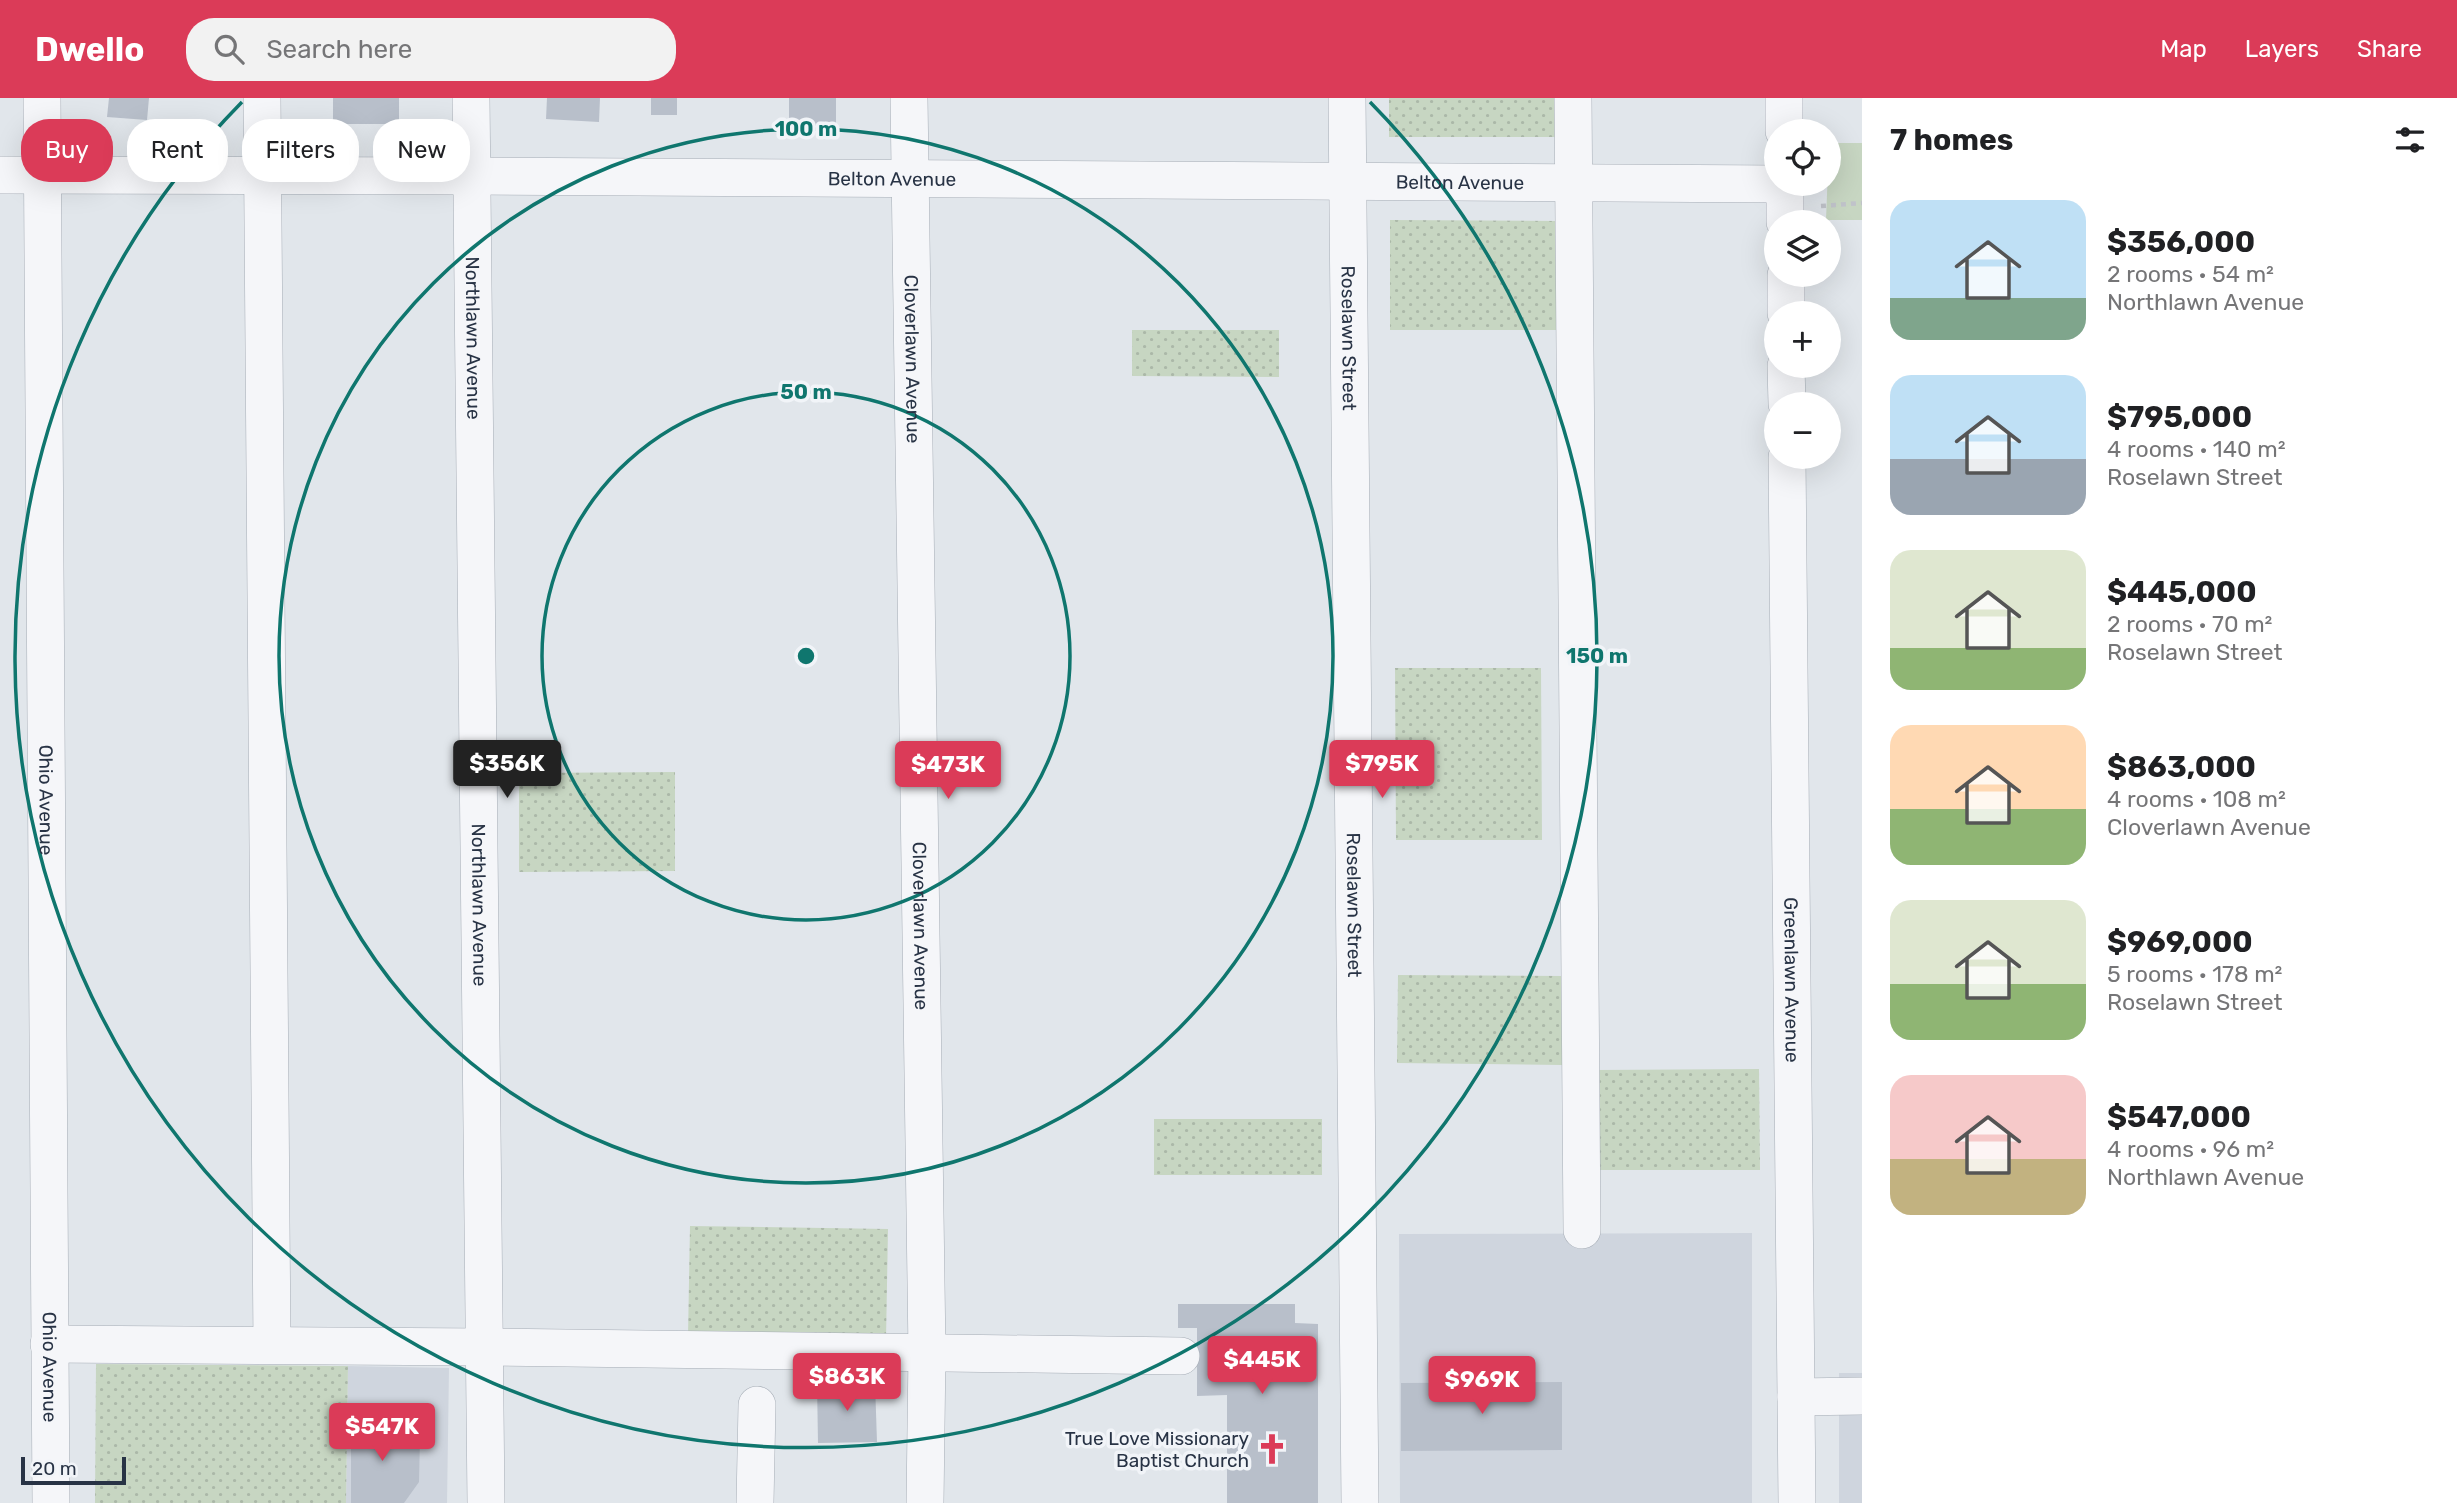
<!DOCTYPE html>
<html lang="en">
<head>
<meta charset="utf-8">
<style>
	body { margin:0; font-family:Rubik,sans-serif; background:#f2f2f2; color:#202124; height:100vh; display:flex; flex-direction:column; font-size:26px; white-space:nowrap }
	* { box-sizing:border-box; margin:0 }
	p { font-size:23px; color:#757577 }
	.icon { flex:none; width:38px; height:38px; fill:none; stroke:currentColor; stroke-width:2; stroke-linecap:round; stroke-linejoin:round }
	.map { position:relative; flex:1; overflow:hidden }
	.sheet { display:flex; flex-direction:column; background:#fff; width:595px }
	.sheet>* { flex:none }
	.hud { position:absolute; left:21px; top:21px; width:665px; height:63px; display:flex; gap:14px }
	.fabs { position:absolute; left:1764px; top:21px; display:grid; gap:14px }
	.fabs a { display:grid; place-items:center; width:77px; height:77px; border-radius:50%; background:#fff; box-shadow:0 7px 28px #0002; font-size:35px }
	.scale { position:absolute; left:21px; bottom:18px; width:105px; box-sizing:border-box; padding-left:7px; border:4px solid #283345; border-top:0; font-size:19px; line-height:24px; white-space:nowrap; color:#283345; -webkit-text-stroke:5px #f1f4f8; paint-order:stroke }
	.price { position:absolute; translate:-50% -60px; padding:0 16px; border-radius:7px; background:#db3b58; color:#fff; font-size:23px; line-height:46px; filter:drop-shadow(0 2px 4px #0008) }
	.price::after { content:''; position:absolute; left:50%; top:42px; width:21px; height:16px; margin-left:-10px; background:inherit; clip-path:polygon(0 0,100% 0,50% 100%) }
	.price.active { background:#222; color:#fff }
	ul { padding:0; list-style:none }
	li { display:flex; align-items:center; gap:21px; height:175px; padding:0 28px }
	li span { display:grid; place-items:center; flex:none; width:196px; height:140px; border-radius:21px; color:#555 }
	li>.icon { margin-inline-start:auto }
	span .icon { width:84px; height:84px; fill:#fffc; stroke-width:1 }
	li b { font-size:30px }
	h2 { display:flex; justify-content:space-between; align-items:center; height:84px; padding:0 28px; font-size:30px }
	.tag { padding:0 24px; border-radius:28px; background:#fff; box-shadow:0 7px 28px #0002; font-size:24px; line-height:63px }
	.tag.active { background:#db3b58; color:#fff }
	header { display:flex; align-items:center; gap:42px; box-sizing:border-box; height:98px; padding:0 35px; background:#db3b58; color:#fff }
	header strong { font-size:33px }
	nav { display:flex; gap:38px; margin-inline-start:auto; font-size:24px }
	.search { width:490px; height:63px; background:#f2f2f2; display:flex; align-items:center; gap:18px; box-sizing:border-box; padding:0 24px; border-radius:28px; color:#757577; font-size:26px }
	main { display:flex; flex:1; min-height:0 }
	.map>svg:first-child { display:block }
	.built { fill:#cfd5de }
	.grass { fill:url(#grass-dots) }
	.park { fill:#c7d6c2 }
	.building { fill:#b8bfca }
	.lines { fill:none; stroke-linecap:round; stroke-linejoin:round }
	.minor-casing { stroke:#a6adb6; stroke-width:38 }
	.path { stroke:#c0c3ca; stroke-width:4.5; stroke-dasharray:5 5; stroke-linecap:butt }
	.minor { stroke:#f5f6f9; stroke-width:37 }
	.ring { fill:none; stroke:#0f766e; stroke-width:3.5 }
	.labels { text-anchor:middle; stroke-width:7; stroke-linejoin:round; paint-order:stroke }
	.street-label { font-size:19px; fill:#283345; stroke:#f1f4f8 }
	.poi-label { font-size:19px; fill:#283345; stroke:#f1f4f8; text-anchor:end }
	.centre { fill:#0f766e; stroke:#f1f4f8; stroke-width:3.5 }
	.ring-label { font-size:21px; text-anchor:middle; font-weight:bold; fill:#0f766e; stroke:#f1f4f8; stroke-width:7; stroke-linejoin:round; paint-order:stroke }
</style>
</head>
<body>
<header>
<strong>Dwello</strong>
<div class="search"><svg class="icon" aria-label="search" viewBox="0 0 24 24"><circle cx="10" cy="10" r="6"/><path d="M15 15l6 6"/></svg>Search here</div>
<nav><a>Map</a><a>Layers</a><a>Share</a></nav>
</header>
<main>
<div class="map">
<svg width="1862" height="1405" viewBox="0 0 1862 1405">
	<defs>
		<pattern id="grass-dots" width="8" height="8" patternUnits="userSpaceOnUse" patternTransform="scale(1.75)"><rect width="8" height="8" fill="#c7d6c2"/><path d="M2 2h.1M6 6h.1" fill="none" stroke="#abb8a8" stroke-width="1.8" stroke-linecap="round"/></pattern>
	</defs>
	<rect width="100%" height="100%" fill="#e1e6eb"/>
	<g class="built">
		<path d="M1752,1135V1405H1400L1399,1136Z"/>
		<path d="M348,1268L449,1270L447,1405H346Z"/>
		<rect x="1839" y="1275" width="23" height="130"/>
	</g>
	<g class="grass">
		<rect x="1389" y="0" width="169" height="39"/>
		<path d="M1390,122L1560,123V232H1390Z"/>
		<path d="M1132,232H1279V279L1132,278Z"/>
		<path d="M1395,570H1541L1542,742H1396Z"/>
		<path d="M675,674V773L519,774V675Z"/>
		<path d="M1398,877L1563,878L1562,967L1397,965Z"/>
		<path d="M1759,971L1760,1072H1594V972Z"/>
		<rect x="1154" y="1021" width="168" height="56"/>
		<path d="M690,1128L888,1131L886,1242L688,1239Z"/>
		<path d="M96,1266L348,1268L346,1405H95Z"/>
	</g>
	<path class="park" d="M1829,45H1862V122H1826Z"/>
	<g class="building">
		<path d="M109,0H149L147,22L107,19Z"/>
		<rect x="333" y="0" width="66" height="26"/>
		<path d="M547,0H600L599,24L546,21Z"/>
		<rect x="651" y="0" width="26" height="17"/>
		<rect x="789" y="0" width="47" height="28"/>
		<path d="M1178,1206H1295V1225L1318,1226V1405H1227V1297L1197,1298V1230H1178Z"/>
		<path d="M1562,1284V1352L1401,1353V1285Z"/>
		<path d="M817,1285H875L877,1344L818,1345Z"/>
		<path d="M351,1318H384L383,1339H420L419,1384L404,1405H351Z"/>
	</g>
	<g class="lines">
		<defs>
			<g id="minor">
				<path id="s1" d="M42,0L51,1405"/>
				<path d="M262,0L272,1247"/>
				<path id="s2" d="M471,0L486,1405"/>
				<path id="s3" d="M909,0L927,1254L925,1405"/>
				<path id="s4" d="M1347,0L1360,1405"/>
				<path d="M1573,0L1582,1132"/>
				<path d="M1784,0V33"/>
				<path id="s5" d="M0,77L472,78L1785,86"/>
				<path d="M1785,86V124"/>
				<path d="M1786,177V215"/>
				<path d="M1786,268L1787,306"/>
				<path id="s6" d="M1787,359L1797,1405"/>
				<path d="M49,1246L484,1249L1181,1258"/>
				<path d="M1796,1299L1862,1298"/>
				<path d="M755,1405L757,1307"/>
			</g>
		</defs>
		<use href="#minor" class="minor-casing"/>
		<path class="path" d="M1821,108L1862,105"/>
		<use href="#minor" class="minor"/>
	</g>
	<g class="ring">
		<circle cx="806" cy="558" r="264"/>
		<circle cx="806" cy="558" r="527"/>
		<path d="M1370 4A791 791 0 1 1 242 4"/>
	</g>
	<defs>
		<symbol id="church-bare" viewBox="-9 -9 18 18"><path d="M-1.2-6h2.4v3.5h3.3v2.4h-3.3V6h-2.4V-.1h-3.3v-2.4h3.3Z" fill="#db3b58" stroke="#f1f4f8" stroke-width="2.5" paint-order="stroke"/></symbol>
	</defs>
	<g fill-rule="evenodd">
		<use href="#church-bare" x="1250" y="1329" width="44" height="44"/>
	</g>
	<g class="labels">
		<g class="street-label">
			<text dy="7" stroke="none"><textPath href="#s5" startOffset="892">Belton Avenue</textPath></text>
			<text dy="7" stroke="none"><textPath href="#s5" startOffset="1460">Belton Avenue</textPath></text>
			<text dy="7" stroke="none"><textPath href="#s2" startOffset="240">Northlawn Avenue</textPath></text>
			<text dy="7" stroke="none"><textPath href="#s4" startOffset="240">Roselawn Street</textPath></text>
			<text dy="7" stroke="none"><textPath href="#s3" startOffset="261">Cloverlawn Avenue</textPath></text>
			<text dy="7" stroke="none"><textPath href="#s1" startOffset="702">Ohio Avenue</textPath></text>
			<text dy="7" stroke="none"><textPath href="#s2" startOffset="807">Northlawn Avenue</textPath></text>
			<text dy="7" stroke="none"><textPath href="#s4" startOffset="807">Roselawn Street</textPath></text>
			<text dy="7" stroke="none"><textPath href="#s3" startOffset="828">Cloverlawn Avenue</textPath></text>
			<text dy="7" stroke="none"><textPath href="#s6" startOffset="523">Greenlawn Avenue</textPath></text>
			<text dy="7" stroke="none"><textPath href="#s1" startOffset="1269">Ohio Avenue</textPath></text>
		</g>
		<g class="poi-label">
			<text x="1249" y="1347">True Love Missionary<tspan x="1249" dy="22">Baptist Church</tspan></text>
		</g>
	</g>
	<circle cx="806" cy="558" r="10" class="centre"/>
	<g class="ring-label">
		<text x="806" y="38">100 m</text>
		<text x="806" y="301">50 m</text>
		<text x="1597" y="565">150 m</text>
	</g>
</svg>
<div class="fabs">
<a><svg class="icon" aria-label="locate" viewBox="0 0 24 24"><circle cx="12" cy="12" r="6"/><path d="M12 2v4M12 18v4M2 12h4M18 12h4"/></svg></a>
<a><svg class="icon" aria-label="layers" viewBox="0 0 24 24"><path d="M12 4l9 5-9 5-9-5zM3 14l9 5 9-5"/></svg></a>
<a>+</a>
<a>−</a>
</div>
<div class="scale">20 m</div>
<b class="price active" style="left:507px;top:702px">$356K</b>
<b class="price" style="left:1382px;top:702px">$795K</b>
<b class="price" style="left:948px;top:703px">$473K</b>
<b class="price" style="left:1262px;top:1298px">$445K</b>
<b class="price" style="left:847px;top:1315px">$863K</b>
<b class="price" style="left:1482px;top:1318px">$969K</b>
<b class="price" style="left:382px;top:1365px">$547K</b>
<div class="hud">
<a class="tag active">Buy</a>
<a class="tag">Rent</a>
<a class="tag">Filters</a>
<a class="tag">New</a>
</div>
</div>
<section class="sheet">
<h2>7 homes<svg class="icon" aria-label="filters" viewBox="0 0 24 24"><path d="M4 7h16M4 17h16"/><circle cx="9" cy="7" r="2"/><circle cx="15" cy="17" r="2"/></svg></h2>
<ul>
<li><span style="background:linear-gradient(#bfe0f5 70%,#7fa58c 0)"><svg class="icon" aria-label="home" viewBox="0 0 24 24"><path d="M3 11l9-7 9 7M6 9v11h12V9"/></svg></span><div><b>$356,000</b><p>2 rooms · 54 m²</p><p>Northlawn Avenue</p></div></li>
<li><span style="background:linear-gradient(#bfe0f5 60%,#9aa5b1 0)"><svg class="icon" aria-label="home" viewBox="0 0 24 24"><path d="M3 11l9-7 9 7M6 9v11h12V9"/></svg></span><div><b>$795,000</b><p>4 rooms · 140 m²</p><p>Roselawn Street</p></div></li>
<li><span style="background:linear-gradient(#dfe7d0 70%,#8fb573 0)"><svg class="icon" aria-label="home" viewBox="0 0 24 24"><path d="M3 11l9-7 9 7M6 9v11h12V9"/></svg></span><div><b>$445,000</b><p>2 rooms · 70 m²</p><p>Roselawn Street</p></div></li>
<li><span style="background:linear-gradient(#ffd9b3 60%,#8fb573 0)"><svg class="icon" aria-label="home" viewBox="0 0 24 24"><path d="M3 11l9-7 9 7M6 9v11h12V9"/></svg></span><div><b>$863,000</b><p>4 rooms · 108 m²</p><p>Cloverlawn Avenue</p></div></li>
<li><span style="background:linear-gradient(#dfe7d0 60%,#8fb573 0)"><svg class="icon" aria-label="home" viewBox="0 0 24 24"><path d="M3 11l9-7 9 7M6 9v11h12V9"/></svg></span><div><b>$969,000</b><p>5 rooms · 178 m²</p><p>Roselawn Street</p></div></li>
<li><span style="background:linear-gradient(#f6c9c9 60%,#c2b280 0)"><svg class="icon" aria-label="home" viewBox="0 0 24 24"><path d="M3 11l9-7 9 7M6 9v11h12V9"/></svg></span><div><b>$547,000</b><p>4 rooms · 96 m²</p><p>Northlawn Avenue</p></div></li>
</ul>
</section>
</main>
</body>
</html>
